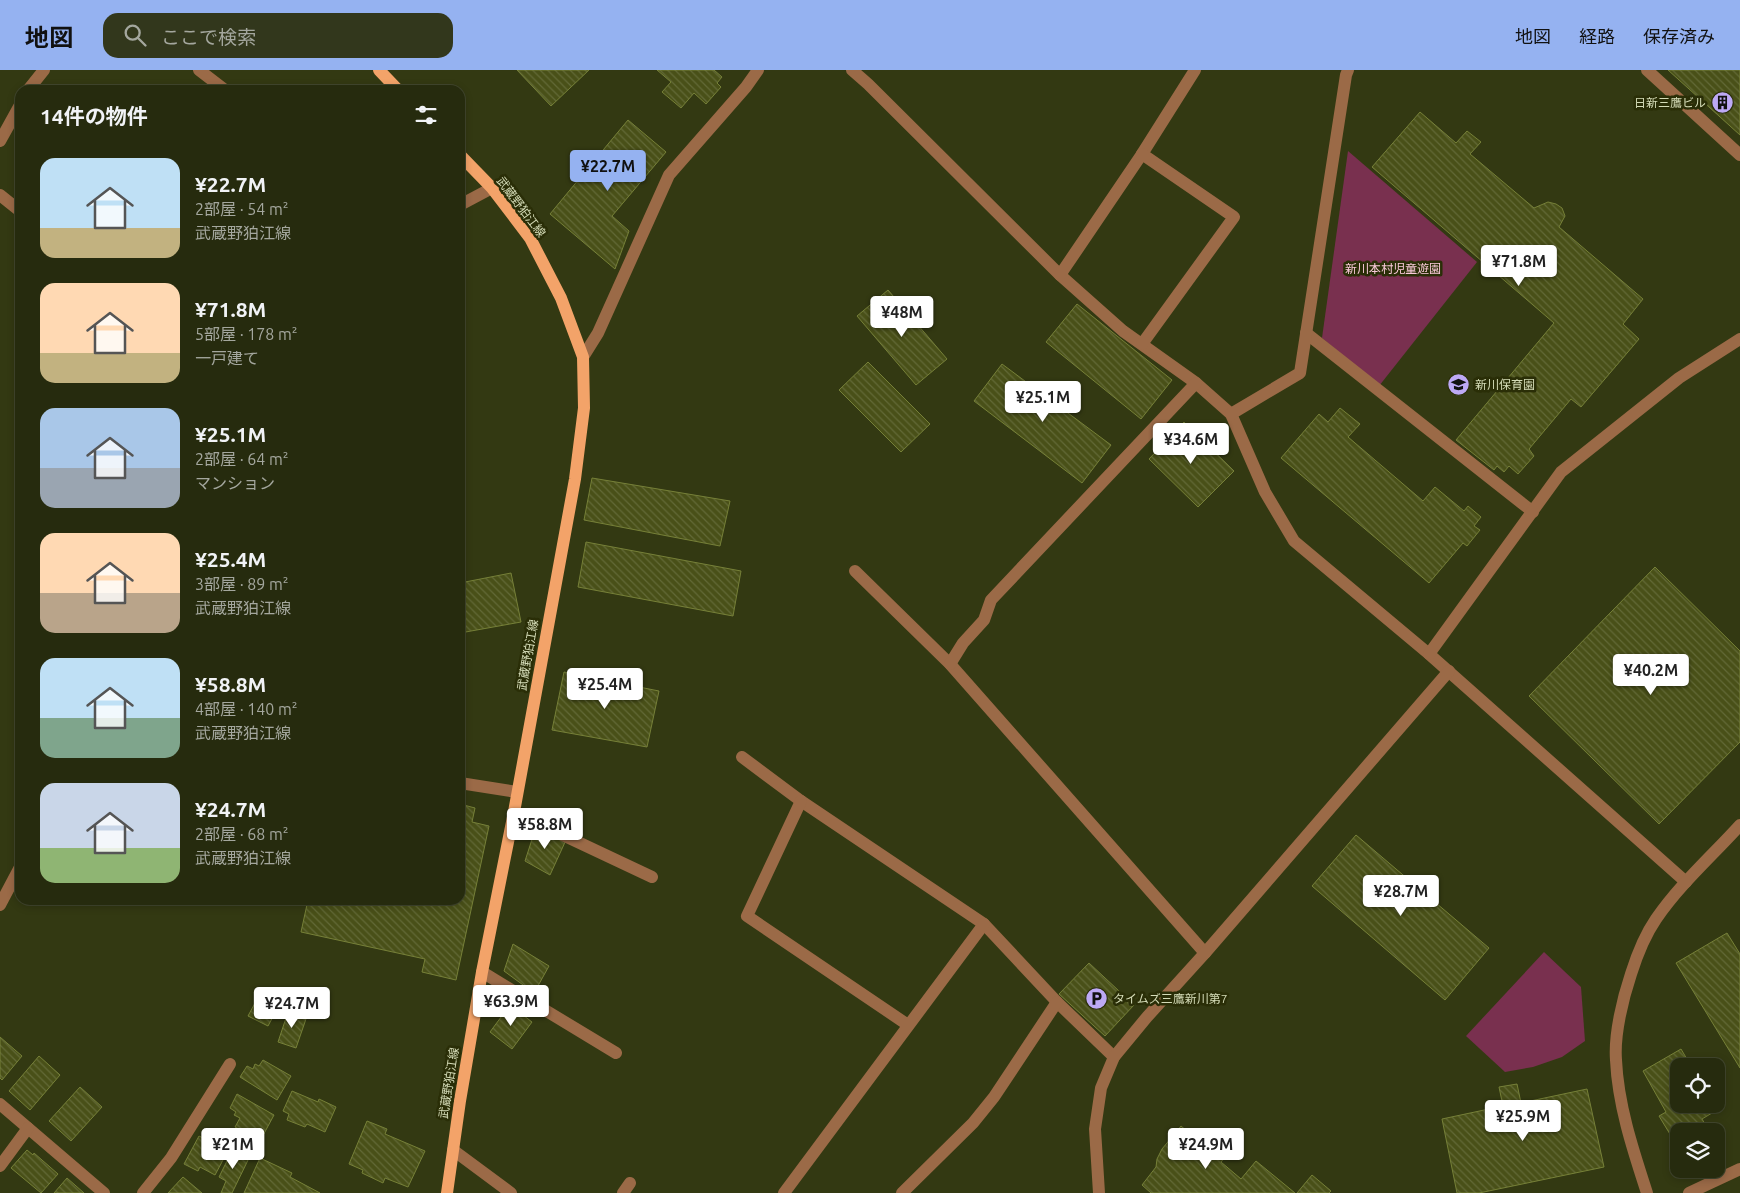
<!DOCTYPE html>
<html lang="ja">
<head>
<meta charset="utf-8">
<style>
	body { margin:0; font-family:Ubuntu,"Noto Sans JP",sans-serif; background:#32371c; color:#f1f3f6; height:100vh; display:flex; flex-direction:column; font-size:19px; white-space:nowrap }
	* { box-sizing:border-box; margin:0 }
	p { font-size:16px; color:#a4a79e }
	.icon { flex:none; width:28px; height:28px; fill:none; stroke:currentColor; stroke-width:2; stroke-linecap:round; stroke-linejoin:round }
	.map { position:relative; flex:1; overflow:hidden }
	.panel { position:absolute; left:15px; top:15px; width:450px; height:820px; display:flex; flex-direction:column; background:#262b0e; border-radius:15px; box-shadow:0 2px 8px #0003,0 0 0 1px #42472e }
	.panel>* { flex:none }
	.buttons { position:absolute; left:1670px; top:988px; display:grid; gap:10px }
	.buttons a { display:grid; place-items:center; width:55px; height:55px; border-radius:10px; background:#262b0e; box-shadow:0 2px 8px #0003,0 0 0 1px #42472e; font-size:25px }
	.price { position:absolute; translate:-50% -42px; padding:0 11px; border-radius:5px; background:#fff; color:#222; font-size:16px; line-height:32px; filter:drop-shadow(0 1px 2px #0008) }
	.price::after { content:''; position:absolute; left:50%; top:30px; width:15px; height:11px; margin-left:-8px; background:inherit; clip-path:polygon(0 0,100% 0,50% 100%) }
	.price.current { background:#95b2f1; color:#111 }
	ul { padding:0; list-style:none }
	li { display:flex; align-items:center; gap:15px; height:125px; padding:0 25px }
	li span { display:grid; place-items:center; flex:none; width:140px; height:100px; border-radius:15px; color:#555 }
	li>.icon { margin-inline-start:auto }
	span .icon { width:60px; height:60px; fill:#fffc; stroke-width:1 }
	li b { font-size:21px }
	h2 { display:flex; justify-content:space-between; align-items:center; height:60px; padding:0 25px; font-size:21px }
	header { display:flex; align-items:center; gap:30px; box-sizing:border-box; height:70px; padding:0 25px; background:#95b2f1; color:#111 }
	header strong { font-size:24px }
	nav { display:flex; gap:28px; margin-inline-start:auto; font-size:18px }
	.search { width:350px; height:45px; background:#32371c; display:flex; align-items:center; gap:12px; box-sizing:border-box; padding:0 18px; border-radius:15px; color:#a4a79e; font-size:19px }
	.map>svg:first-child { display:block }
	.park { fill:#79304f }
	.building { fill:url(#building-back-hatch); stroke:#768038 }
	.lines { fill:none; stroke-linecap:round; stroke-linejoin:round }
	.minor { stroke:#9b6a47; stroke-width:12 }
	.major { stroke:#f3a369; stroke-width:12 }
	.labels { text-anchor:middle; stroke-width:5; stroke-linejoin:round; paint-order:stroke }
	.poi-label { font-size:12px; fill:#d4dbb7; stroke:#2a2e07; text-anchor:start }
	.street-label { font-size:12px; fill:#d4dbb7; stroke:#2a2e07 }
	.park-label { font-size:12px; fill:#f9c9d9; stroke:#2a2e07 }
</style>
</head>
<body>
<header>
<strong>地図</strong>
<div class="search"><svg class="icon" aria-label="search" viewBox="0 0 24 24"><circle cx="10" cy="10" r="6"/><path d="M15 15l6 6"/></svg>ここで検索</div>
<nav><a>地図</a><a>経路</a><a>保存済み</a></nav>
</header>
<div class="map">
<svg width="1740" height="1123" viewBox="0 0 1740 1123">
	<defs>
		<pattern id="building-back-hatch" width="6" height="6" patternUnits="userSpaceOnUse" patternTransform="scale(1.25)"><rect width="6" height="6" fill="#495018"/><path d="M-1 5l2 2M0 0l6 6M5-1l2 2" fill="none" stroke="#626937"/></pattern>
	</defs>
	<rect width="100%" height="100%" fill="#333912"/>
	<g class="park">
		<path d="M1348,81L1477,192L1379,316L1322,268Z"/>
		<path d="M1544,882L1581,917L1585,971L1562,987L1533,997L1505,1002L1466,966Z"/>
	</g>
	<g class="building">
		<path d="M517,0H589L551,36Z"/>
		<path d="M657,0H714L722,7L717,13L721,17L706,34L694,23L681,38L662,22L671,12Z"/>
		<path d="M1668,0H1740V65Z"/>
		<path d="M1420,42L1456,73L1467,61L1481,72L1470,84L1534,138L1548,132L1556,134L1562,138L1565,146L1559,157L1643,229L1623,254L1639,269L1581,337L1571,329L1529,379L1534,386L1518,404L1509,396L1504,402L1497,396L1494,400L1456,370L1554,253L1372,97Z"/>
		<path d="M628,50L666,82L612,146L629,161L615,199L550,144Z"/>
		<path d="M888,220L947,289L916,315L857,246Z"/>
		<path d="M1077,234L1172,310L1141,349L1046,272Z"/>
		<path d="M868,292L930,354L901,382L839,320Z"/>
		<path d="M1002,294L1111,375L1082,413L974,331Z"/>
		<path d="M1340,338L1360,354L1348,367L1423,431L1435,417L1464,441L1468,436L1481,447L1474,456L1480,460L1467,476L1463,473L1429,513L1281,388L1319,344L1328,352Z"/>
		<path d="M1184,352L1234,401L1198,437L1149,389Z"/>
		<path d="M592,408L730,431L720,476L584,450Z"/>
		<path d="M586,472L741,501L733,546L578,517Z"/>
		<path d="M1655,497L1740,581V672L1659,754L1529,626Z"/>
		<path d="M511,503L521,552L460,563V513Z"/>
		<path d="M564,602L659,621L647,677L552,660Z"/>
		<path d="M460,734L475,738L472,752L489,756L456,910L422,902L425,889L301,862L308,830H460Z"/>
		<path d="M536,757L566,770L550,805L525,791Z"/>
		<path d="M1356,765L1489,878L1445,930L1312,816Z"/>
		<path d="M1727,863L1740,884V998L1676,893Z"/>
		<path d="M513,874L549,896L534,923L504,901Z"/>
		<path d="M1089,893L1134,935L1105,966L1059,924Z"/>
		<path d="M262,920L282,930L268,956L248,946Z"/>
		<path d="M510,935L532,952L512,979L490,962Z"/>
		<path d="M289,939L307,946L296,978L278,972Z"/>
		<path d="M0,967L22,986L2,1010L0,1008Z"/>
		<path d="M1681,979L1691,996H1679V1034H1713L1717,1040L1702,1049L1709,1061H1679V1079L1659,1046L1666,1042L1643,1001Z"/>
		<path d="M39,986L60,1005L30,1040L9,1021Z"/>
		<path d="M263,990L291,1006L277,1030L240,1007L247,996L253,999L255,994L259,996Z"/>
		<path d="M1517,1014L1521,1033L1587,1019L1604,1097L1479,1123H1457L1442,1049L1503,1036L1499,1017Z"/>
		<path d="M80,1017L102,1037L71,1071L49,1051Z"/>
		<path d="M292,1021L318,1032L319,1029L336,1037L325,1062L307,1054L305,1057L287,1050L289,1044L283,1041Z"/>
		<path d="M237,1024L274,1045L260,1071L235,1057L240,1048L234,1045L236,1042L230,1038Z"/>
		<path d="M367,1051L387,1059L385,1064L425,1081L408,1117L385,1108L383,1113L362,1103L363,1100L349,1094Z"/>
		<path d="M1181,1056L1208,1079L1221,1065L1234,1076L1221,1092L1241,1109L1256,1091L1295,1123H1151L1142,1115L1156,1097L1157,1089L1162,1079Z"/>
		<path d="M205,1063L209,1066L210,1064L231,1075L215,1105L200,1097L198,1101L184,1094L199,1066L203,1068Z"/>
		<path d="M233,1079L250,1086L232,1123H221L226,1111L219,1107Z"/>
		<path d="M27,1080L33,1085L34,1083L58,1104L41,1123L11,1098Z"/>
		<path d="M260,1088L292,1103L290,1107L320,1123H244Z"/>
		<path d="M1312,1105L1331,1121L1329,1123H1297Z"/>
		<path d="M183,1107L202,1123H168Z"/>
		<path d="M67,1108L84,1123H54Z"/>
	</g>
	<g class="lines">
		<g class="minor">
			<path d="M199,0L225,20"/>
			<path d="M852,0L868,14L1060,205L1123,261L1196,313L1231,344L1265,422L1294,471L1429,584L1686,812"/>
			<path d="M1647,0L1740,85"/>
			<path d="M28,20L44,0"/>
			<path d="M0,71L20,35"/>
			<path d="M0,125L20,141"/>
			<path d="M460,135L492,118"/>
			<path d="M1060,205L1142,84L1195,0"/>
			<path d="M1306,263L1533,442"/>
			<path d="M1142,274L1234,147L1142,84"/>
			<path d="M583,287L598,263L669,105L746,17L758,0"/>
			<path d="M1231,344L1300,303L1346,5L1348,0"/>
			<path d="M855,501L950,594L1205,883"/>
			<path d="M1429,584L1561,402L1679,308L1740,269"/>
			<path d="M950,594L963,573L984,550L991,530L1196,313"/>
			<path d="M742,687L801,731L984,854L1057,932L1114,987"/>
			<path d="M460,713L517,722"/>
			<path d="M801,731L747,846L908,955"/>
			<path d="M514,742L652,807"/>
			<path d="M0,835L20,797"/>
			<path d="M482,902L616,983"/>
			<path d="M0,1034L104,1123"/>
			<path d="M453,1080L511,1123"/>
			<path d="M0,1096L28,1058"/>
			<path d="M143,1123L171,1088L230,994"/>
			<path d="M623,1123L630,1113"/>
			<path d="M784,1123L984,854"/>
			<path d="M902,1123L973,1053L994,1027L1057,932"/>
			<path d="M1099,1123L1095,1059L1101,1018L1114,987L1147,947L1205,883L1449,601"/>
			<path d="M1647,1123C1633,1080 1618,1035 1616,990C1614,964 1623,928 1631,904C1637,885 1645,865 1656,849C1680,814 1712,786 1740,755"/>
			<path d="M1689,1123L1740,1099"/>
		</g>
		<g class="major">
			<path d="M379,0L398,20"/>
			<path d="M447,1123L460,1031L482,902L514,742L575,409L584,338L583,287L561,228L530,168L492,118L460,85"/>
		</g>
	</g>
	<defs>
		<symbol id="building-disc" viewBox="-11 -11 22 22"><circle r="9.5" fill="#bda9f5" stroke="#2a2e07"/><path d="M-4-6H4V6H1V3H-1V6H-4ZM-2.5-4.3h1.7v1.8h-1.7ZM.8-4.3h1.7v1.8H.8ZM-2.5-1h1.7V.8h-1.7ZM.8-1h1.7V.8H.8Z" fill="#111"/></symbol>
		<symbol id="school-disc" viewBox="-11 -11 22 22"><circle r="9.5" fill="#bda9f5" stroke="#2a2e07"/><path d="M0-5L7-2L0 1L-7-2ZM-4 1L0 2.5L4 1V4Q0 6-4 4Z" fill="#111"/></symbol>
		<symbol id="parking-disc" viewBox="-11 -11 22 22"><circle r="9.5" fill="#bda9f5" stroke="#2a2e07"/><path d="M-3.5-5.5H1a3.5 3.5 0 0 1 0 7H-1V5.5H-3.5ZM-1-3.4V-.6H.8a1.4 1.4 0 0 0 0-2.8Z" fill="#111"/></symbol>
	</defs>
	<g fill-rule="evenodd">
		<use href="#building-disc" x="1710" y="20" width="25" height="25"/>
		<use href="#school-disc" x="1446" y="302" width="25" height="25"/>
		<use href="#parking-disc" x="1084" y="916" width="25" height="25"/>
	</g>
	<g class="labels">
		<g class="poi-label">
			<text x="1706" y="37" text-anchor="end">日新三鷹ビル</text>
			<text x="1475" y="319">新川保育園</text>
			<text x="1113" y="933">タイムズ三鷹新川第7</text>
		</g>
		<g class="street-label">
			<text transform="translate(521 137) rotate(53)" y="4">武蔵野狛江線</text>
			<text transform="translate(528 585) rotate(-80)" y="4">武蔵野狛江線</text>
			<text transform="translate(449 1013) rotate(-81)" y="4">武蔵野狛江線</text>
		</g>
		<g class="park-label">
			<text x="1393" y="203">新川本村児童遊園</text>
		</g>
	</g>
</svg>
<div class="buttons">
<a><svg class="icon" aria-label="locate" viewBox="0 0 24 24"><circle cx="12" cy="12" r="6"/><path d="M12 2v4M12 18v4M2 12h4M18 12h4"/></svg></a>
<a><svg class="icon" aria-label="layers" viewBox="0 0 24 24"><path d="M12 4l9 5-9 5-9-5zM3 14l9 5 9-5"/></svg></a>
</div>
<b class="price current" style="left:608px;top:122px">¥22.7M</b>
<b class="price" style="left:1519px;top:217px">¥71.8M</b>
<b class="price" style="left:902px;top:268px">¥48M</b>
<b class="price" style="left:1043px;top:353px">¥25.1M</b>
<b class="price" style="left:1191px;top:395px">¥34.6M</b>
<b class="price" style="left:1651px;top:626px">¥40.2M</b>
<b class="price" style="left:605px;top:640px">¥25.4M</b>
<b class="price" style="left:545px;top:780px">¥58.8M</b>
<b class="price" style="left:1401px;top:847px">¥28.7M</b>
<b class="price" style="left:511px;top:957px">¥63.9M</b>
<b class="price" style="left:292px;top:959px">¥24.7M</b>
<b class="price" style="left:1523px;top:1072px">¥25.9M</b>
<b class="price" style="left:233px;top:1100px">¥21M</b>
<b class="price" style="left:1206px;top:1100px">¥24.9M</b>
<section class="panel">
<h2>14件の物件<svg class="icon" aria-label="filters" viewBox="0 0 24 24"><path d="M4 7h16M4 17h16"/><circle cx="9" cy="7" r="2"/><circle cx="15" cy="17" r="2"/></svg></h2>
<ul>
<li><span style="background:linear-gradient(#bfe0f5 70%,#c2b280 0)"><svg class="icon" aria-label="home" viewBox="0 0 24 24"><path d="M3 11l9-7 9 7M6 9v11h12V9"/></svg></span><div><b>¥22.7M</b><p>2部屋 · 54 m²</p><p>武蔵野狛江線</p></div></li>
<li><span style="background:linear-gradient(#ffd9b3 70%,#c2b280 0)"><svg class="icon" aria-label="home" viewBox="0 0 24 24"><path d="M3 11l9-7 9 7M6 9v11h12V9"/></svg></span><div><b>¥71.8M</b><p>5部屋 · 178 m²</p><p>一戸建て</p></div></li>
<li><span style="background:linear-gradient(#a9c7e8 60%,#9aa5b1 0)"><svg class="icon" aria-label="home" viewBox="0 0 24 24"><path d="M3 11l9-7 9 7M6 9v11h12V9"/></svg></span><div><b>¥25.1M</b><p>2部屋 · 64 m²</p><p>マンション</p></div></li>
<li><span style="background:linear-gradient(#ffd9b3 60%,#b9a48a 0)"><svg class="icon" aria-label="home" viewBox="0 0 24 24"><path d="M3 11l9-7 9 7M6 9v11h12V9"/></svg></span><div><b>¥25.4M</b><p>3部屋 · 89 m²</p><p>武蔵野狛江線</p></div></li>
<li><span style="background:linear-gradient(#bfe0f5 60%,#7fa58c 0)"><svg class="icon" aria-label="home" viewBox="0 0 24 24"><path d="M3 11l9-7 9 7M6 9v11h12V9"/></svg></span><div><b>¥58.8M</b><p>4部屋 · 140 m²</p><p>武蔵野狛江線</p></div></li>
<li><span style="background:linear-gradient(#c9d6e8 65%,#8fb573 0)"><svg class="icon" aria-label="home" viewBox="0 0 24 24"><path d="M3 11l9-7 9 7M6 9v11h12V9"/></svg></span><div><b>¥24.7M</b><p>2部屋 · 68 m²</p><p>武蔵野狛江線</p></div></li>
</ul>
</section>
</div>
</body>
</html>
